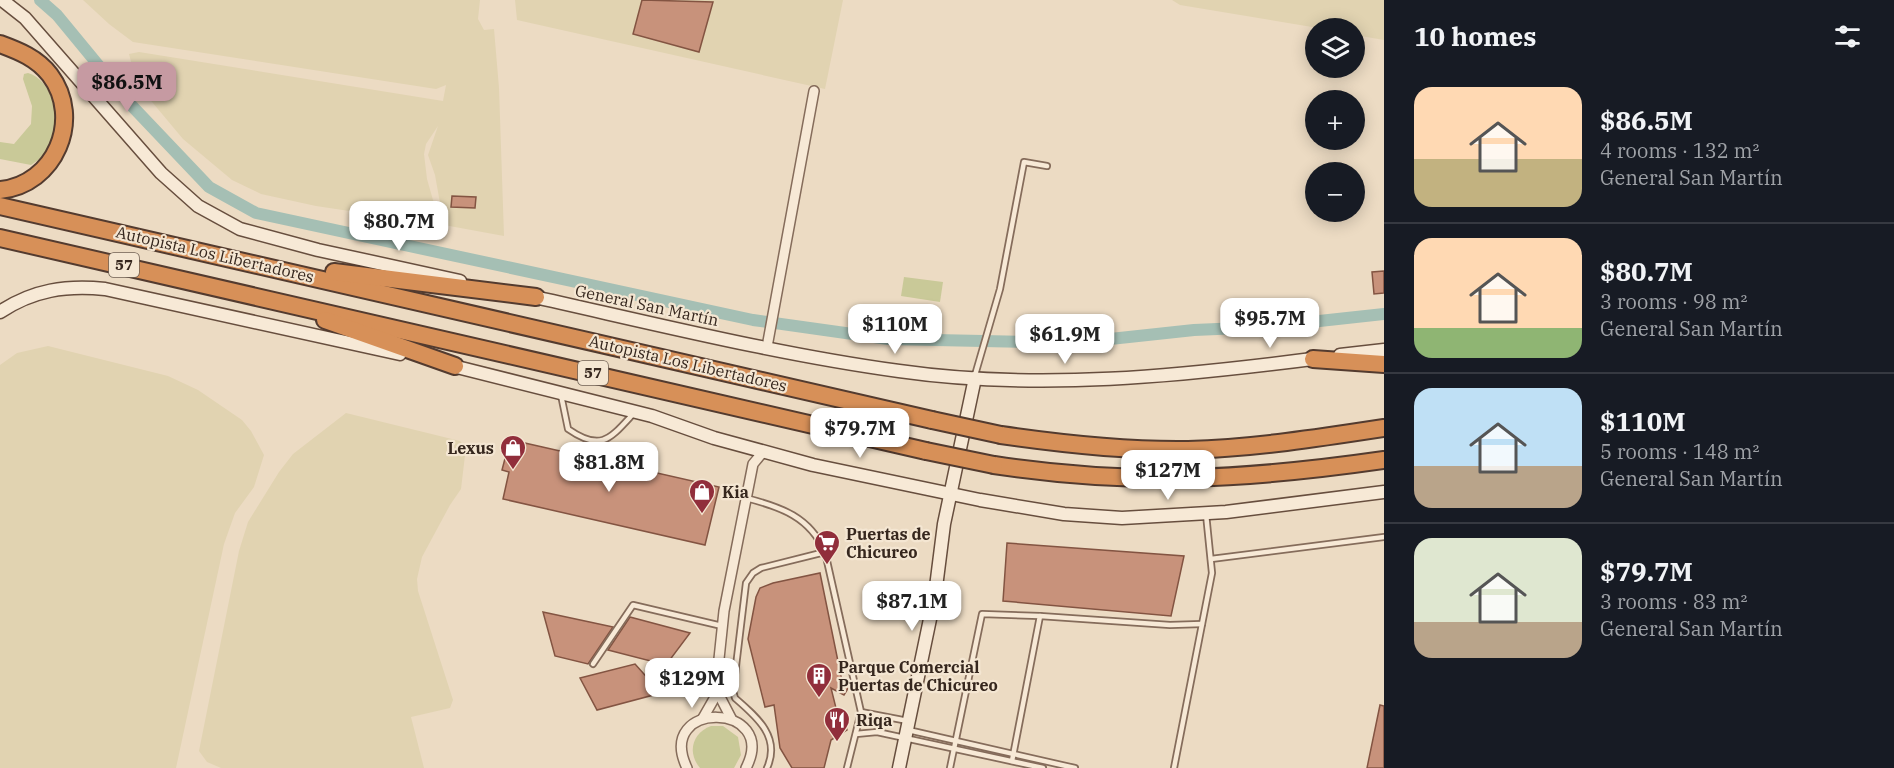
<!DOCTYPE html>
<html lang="en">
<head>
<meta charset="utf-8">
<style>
	body { margin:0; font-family:"IBM Plex Serif",serif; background:#242831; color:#f1f3f6; height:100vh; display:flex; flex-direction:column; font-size:22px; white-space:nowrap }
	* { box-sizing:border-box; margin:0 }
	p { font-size:20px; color:#9ea1a6 }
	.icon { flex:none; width:33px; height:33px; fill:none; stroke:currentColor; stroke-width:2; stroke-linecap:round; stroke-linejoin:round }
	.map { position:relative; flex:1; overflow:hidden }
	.sheet { display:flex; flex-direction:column; background:#171b24; width:510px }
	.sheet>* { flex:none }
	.fabs { position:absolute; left:1305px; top:18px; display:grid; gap:12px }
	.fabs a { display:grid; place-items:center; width:60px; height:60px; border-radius:50%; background:#171b24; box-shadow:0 3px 15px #0003; font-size:30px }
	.price { position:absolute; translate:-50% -51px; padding:0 14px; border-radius:12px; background:#fff; color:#222; font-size:20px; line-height:39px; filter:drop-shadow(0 2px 3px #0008) }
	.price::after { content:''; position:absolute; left:50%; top:36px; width:18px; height:14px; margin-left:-9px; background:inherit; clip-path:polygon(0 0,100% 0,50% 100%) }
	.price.selected { background:#c69aa2; color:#111 }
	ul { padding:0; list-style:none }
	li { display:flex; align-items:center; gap:18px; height:150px; padding:0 30px }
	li+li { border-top:2px solid #363941 }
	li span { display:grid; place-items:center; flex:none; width:168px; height:120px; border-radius:18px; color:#555 }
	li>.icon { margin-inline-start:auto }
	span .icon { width:72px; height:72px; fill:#fffc; stroke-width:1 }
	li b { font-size:26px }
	h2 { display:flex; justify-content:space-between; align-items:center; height:72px; padding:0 30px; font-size:26px }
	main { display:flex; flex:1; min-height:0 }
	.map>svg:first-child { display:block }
	.farmland { fill:#e1d3b1 }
	.green { fill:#c9c998 }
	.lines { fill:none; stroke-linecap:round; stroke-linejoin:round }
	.canal { stroke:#a5bfb4; stroke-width:12 }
	.building { fill:#c8927b; stroke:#835442; stroke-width:1.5 }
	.lane-casing { stroke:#856c5b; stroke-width:8 }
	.street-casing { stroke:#856c5b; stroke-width:12 }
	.secondary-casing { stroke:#674e3e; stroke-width:15 }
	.highway-casing { stroke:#533b2f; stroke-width:20 }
	.lane { stroke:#f7e9d6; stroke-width:4.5 }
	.street { stroke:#f7e9d6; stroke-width:9 }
	.secondary { stroke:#f7e9d6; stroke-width:12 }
	.highway { stroke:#d79058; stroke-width:16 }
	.highway-bridge-casing { stroke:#533b2f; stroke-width:20; stroke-linecap:butt }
	.highway-bridge { stroke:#d79058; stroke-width:16 }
	.labels { text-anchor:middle; stroke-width:4.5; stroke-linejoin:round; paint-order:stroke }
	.shield { fill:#f4e6d2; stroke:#6f6054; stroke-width:1.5 }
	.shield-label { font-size:15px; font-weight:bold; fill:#36271e }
	.street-label { font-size:16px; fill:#36271e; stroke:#f4e6d2 }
	.poi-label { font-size:16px; font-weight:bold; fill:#36271e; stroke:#f4e6d2; text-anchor:start }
</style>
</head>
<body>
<main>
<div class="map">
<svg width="1384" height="768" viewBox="0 0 1384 768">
	<rect width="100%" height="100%" fill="#ecdbc3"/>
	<g class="farmland">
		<path d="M83,0H480L478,19L484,30L494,29L499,88L504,236L444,225L435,175L428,155L438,126L426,144L424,154L427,179L437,214L429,223L316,206L261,194L232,180L183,139L137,84L129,54L139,52L443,101L446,85L436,89L133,42L109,24Z"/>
		<path d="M515,0H843L825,89L517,20Z"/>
		<path d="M1172,0H1384V40L1355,35L1354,28H1318L1180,5Z"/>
		<path d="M48,346L168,376L198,390L242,420L251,431L264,455L254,487L235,513L224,544L176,768H0V365L17,353Z"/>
		<path d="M346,413L460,441L466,447L461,489L450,505L422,557L417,579L418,591L453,700L450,708L411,717L424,768H221L207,762L199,751L239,551L248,522L279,472L293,454Z"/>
	</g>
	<g class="green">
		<path d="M28,73C51,79 61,117 55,137C51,149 41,159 31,165L0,159V142L14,144L31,124L32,106L23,79L24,74Z"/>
		<path d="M904,277L943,282L940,302L901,296Z"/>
		<path d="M711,726H723L738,737L741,755L734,768H700C687,753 692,733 711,726Z"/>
	</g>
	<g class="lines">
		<path class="canal" d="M40,0L57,15L132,106L209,187L256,213L753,320L888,339L1073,343L1194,330L1264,327L1384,314"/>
	</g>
	<g class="building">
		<path d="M642,0L713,2L699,52L633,34Z"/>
		<path d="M452,196L476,197L475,208L451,207Z"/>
		<path d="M1384,271V293L1374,294L1372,272Z"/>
		<path d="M516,441L719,487L705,545L503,499L509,472L502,470L508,447L514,449Z"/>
		<path d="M1007,543L1184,556L1171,616L1003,601Z"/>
		<path d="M820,573L842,681L850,685L844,695L831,688L836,708L829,719L842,715L847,730L831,740L824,768H792L780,748L774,705L765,707L748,639L756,597L760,588L773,583Z"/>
		<path d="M543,612L613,627L588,664L555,656Z"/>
		<path d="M630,617L690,633L666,665L608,650Z"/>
		<path d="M635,664L661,693L597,710L580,678Z"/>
		<path d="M1380,705L1384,706V768H1367Z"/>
	</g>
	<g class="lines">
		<defs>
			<g id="lane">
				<path d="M975,375L1000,289L1024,162L1047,166"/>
				<path d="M561,395L568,429C601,452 610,439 633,414"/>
				<path d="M746,498C781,507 810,517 825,552L861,712L847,768"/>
				<path d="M1211,559L1384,537"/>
				<path d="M593,664L633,605L722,626"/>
				<path d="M861,712L908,721"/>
				<path d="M908,730L1075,768"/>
				<path d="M856,734L877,732L1043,768"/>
				<path d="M1012,761L1040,616L1170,625L1202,624"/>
				<path d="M767,768C781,737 757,717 735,698L733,691L746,583L753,573L761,568L825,552"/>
				<path d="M950,768L982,614L1040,616"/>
				<path d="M1174,768L1212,573L1206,514"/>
			</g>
			<g id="street">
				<path d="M767,347L814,91"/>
				<path d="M717,691L731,718"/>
				<path d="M703,718L715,697L724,611L753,464L763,452"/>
				<path d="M687,768C654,699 780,702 746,768"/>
			</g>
			<g id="secondary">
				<path d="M2,0L25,18L161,173L198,206L240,229L318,250L460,281"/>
				<path d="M530,296C652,323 775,354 899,371C1039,391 1181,376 1320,358"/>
				<path d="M0,312C33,290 66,285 105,289L400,354"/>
				<path d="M1340,355L1384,350"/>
				<path d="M449,365L652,416L714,438L813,465L980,500L1064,514L1122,518L1226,512L1384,492"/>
				<path d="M899,768L935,595L944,524L975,378"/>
			</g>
			<g id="highway">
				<path d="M0,44C19,51 37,58 50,75C83,119 55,185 0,190"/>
				<path d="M0,206L932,420"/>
				<path d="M0,238L926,451"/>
				<path d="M334,272L536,297"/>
				<path d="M325,320L455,366"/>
				<path d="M1313,359L1384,364"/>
				<path d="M1001,435C1063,444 1126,451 1188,450C1254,448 1319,438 1384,428"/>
				<path d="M994,465C1133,486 1245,480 1384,460"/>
			</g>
		</defs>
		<use href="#lane" class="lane-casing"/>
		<use href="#street" class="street-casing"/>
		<use href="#secondary" class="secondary-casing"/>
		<use href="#highway" class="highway-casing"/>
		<use href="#lane" class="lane"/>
		<use href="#street" class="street"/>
		<use href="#secondary" class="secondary"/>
		<use href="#highway" class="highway"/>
		<defs>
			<g id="highway-bridge">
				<path d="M932,420L1001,435"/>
				<path d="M926,451L994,465"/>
			</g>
		</defs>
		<use href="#highway-bridge" class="highway-bridge-casing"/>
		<use href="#highway-bridge" class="highway-bridge"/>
	</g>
	<defs>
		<symbol id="shop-pin" viewBox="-11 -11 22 30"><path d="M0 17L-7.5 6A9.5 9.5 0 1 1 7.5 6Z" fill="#912e3b" stroke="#f4e6d2"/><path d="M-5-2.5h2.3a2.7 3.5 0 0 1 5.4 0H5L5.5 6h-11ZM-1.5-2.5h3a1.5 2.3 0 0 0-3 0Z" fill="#fff"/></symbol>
		<symbol id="supermarket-pin" viewBox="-11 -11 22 30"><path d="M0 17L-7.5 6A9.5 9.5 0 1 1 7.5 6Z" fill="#912e3b" stroke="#f4e6d2"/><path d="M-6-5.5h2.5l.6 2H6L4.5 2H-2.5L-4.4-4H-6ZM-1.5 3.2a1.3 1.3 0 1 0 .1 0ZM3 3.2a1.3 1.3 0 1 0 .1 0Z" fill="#fff"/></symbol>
		<symbol id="building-pin" viewBox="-11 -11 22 30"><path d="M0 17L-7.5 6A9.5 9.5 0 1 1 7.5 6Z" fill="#912e3b" stroke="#f4e6d2"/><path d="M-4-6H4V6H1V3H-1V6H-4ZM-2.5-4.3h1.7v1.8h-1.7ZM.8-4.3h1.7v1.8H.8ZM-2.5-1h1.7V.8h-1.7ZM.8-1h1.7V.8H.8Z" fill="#fff"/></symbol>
		<symbol id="restaurant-pin" viewBox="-11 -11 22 30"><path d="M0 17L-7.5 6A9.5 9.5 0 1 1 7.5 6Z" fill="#912e3b" stroke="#f4e6d2"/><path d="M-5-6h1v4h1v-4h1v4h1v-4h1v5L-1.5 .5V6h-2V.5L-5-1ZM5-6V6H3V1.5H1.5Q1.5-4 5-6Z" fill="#fff"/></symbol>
	</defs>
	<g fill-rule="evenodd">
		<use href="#shop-pin" x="498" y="433" width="30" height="40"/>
		<use href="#shop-pin" x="687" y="477" width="30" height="40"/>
		<use href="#supermarket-pin" x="812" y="528" width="30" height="40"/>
		<use href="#building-pin" x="804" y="661" width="30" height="40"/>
		<use href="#restaurant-pin" x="822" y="705" width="30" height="40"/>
	</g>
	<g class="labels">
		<g class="shield">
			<rect x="109" y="253" width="30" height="24" rx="4.5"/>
			<rect x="578" y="361" width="30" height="24" rx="4.5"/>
		</g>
		<g class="shield-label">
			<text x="124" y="270">57</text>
			<text x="593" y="378">57</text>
		</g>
		<g class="street-label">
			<text transform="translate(215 254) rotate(13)" y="6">Autopista Los Libertadores</text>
			<text transform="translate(647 305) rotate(12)" y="6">General San Martín</text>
			<text transform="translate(688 363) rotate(13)" y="6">Autopista Los Libertadores</text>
		</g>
		<g class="poi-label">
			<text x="494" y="454" text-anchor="end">Lexus</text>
			<text x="722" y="498">Kia</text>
			<text x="846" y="540">Puertas de<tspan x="846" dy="18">Chicureo</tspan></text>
			<text x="838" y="673">Parque Comercial<tspan x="838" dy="18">Puertas de Chicureo</tspan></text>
			<text x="856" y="726">Riqa</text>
		</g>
	</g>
</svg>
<div class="fabs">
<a><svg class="icon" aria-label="layers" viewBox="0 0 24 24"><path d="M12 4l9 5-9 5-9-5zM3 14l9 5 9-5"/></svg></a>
<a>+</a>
<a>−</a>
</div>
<b class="price selected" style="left:127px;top:113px">$86.5M</b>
<b class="price" style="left:399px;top:252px">$80.7M</b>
<b class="price" style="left:1270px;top:349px">$95.7M</b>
<b class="price" style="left:895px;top:355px">$110M</b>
<b class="price" style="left:1065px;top:365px">$61.9M</b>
<b class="price" style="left:860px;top:459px">$79.7M</b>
<b class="price" style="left:609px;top:493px">$81.8M</b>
<b class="price" style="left:1168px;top:501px">$127M</b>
<b class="price" style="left:912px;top:632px">$87.1M</b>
<b class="price" style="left:692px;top:709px">$129M</b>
</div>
<section class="sheet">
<h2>10 homes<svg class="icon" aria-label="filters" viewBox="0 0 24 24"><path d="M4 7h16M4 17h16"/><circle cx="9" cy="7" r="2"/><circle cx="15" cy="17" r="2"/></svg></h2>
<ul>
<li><span style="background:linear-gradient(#ffd9b3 60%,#c2b280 0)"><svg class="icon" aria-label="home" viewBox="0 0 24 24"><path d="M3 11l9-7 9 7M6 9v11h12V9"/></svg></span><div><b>$86.5M</b><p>4 rooms · 132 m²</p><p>General San Martín</p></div></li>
<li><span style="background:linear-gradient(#ffd9b3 75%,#8fb573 0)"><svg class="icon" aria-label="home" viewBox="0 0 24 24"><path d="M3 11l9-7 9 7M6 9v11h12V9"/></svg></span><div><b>$80.7M</b><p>3 rooms · 98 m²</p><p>General San Martín</p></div></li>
<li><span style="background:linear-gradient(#bfe0f5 65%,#b9a48a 0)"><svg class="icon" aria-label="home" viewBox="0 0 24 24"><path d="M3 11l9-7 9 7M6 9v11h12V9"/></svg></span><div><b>$110M</b><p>5 rooms · 148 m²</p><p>General San Martín</p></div></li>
<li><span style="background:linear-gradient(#dfe7d0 70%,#b9a48a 0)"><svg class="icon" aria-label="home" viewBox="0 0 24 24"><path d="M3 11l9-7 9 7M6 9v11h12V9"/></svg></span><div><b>$79.7M</b><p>3 rooms · 83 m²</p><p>General San Martín</p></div></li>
</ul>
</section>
</main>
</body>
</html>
